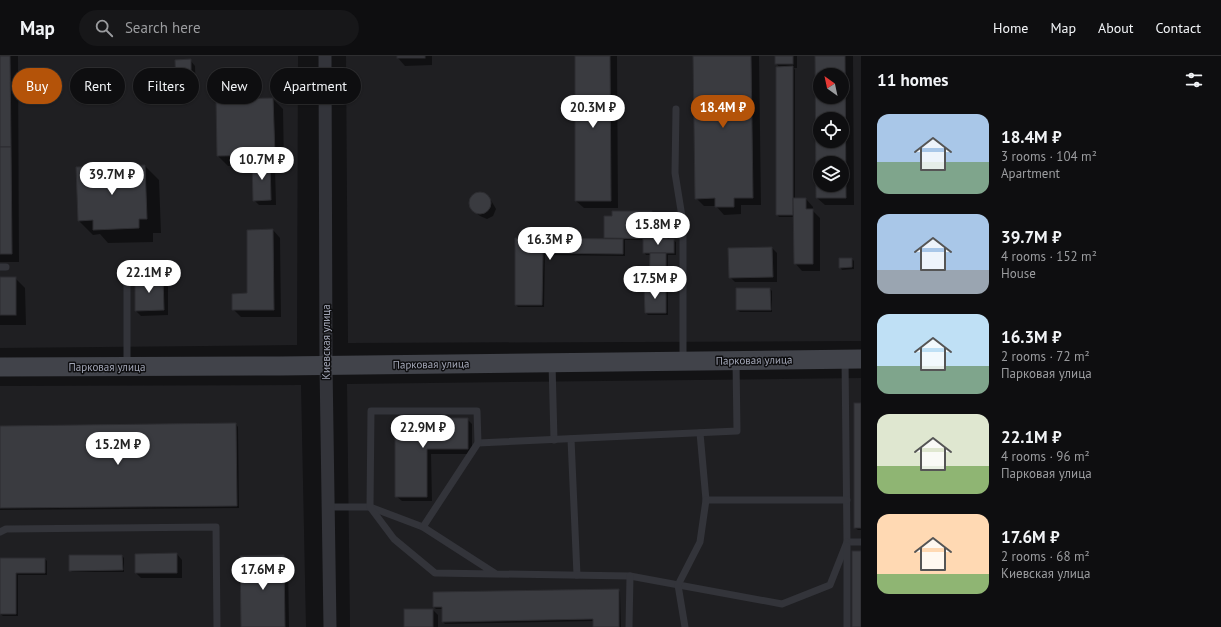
<!DOCTYPE html>
<html lang="en">
<head>
<meta charset="utf-8">
<style>
	body { margin:0; font-family:"PT Sans",sans-serif; background:#171719; color:#f1f3f6; height:100vh; display:flex; flex-direction:column; font-size:15px; white-space:nowrap }
	* { box-sizing:border-box; margin:0 }
	p { font-size:13px; color:#9b9c9f }
	.icon { flex:none; width:22px; height:22px; fill:none; stroke:currentColor; stroke-width:2; stroke-linecap:round; stroke-linejoin:round }
	.map { position:relative; flex:1; overflow:hidden }
	.drawer { display:flex; flex-direction:column; background:#0e0e10; width:360px }
	.drawer>* { flex:none }
	.guide { position:absolute; left:12px; top:12px; width:380px; height:36px; display:flex; gap:8px }
	.needle { width:26px; rotate:327deg }
	.tools { position:absolute; left:813px; top:12px; display:grid; gap:8px }
	.tools a { display:grid; place-items:center; width:36px; height:36px; border-radius:50%; background:#0e0e10; box-shadow:0 1px 3px #0004,0 0 0 1px #2e2e30; font-size:20px }
	.price { position:absolute; translate:-50% -34px; padding:0 9px; border-radius:14px; background:#fff; color:#222; font-size:13px; line-height:26px; filter:drop-shadow(0 1px 2px #0008) }
	.price::after { content:''; position:absolute; left:50%; top:24px; width:12px; height:9px; margin-left:-6px; background:inherit; clip-path:polygon(0 0,100% 0,50% 100%) }
	.price.current { background:#b45309; color:#fff }
	ul { padding:0; list-style:none }
	li { display:flex; align-items:center; gap:12px; height:100px; padding:0 16px }
	li span { display:grid; place-items:center; flex:none; width:112px; height:80px; border-radius:12px; color:#555 }
	li>.icon { margin-inline-start:auto }
	span .icon { width:48px; height:48px; fill:#fffc; stroke-width:1 }
	li b { font-size:17px }
	h2 { display:flex; justify-content:space-between; align-items:center; height:48px; padding:0 16px; font-size:17px }
	.pill { padding:0 14px; border-radius:18px; background:#0e0e10; box-shadow:0 1px 3px #0004,0 0 0 1px #2e2e30; font-size:14px; line-height:36px }
	.pill.current { background:#b45309; color:#fff }
	header { display:flex; align-items:center; gap:24px; box-sizing:border-box; height:56px; padding:0 20px; background:#0e0e10; border-bottom:1px solid #2e2e30 }
	header strong { font-size:19px }
	nav { display:flex; gap:22px; margin-inline-start:auto; font-size:14px }
	.search { width:280px; height:36px; background:#171719; display:flex; align-items:center; gap:10px; box-sizing:border-box; padding:0 14px; border-radius:22px; color:#9b9c9f; font-size:15px }
	main { display:flex; flex:1; min-height:0 }
	.map>svg:first-child { display:block }
	.built { fill:#1f1f22; fill-rule:evenodd }
	.shadow { fill:#0007; fill-rule:evenodd }
	.building { fill:#3a3b40; stroke:#2d2d31; fill-rule:evenodd }
	.lines { fill:none; stroke-linecap:round; stroke-linejoin:round }
	.lane { stroke:#33343a; stroke-width:7 }
	.street { stroke:#33343a; stroke-width:13 }
	.secondary { stroke:#41434a; stroke-width:19 }
	.labels { text-anchor:middle; stroke-width:3; stroke-linejoin:round; paint-order:stroke }
	.street-label { font-size:11px; fill:#a3a7b7; stroke:#0e0e10 }
</style>
</head>
<body>
<header>
<strong>Map</strong>
<div class="search"><svg class="icon" aria-label="search" viewBox="0 0 24 24"><circle cx="10" cy="10" r="6"/><path d="M15 15l6 6"/></svg>Search here</div>
<nav><a>Home</a><a>Map</a><a>About</a><a>Contact</a></nav>
</header>
<main>
<div class="map">
<svg width="861" height="571" viewBox="0 0 861 571">
	<rect width="100%" height="100%" fill="#131315"/>
	<g class="built">
		<path d="M0,0H298L297,289L0,292Z"/>
		<path d="M346,0H861V285L348,287ZM820,19H842V41H820ZM820,63H842V85H820ZM820,107H842V129H820Z"/>
		<path d="M861,322V571H350L347,328Z"/>
		<path d="M301,329L306,571H0V330Z"/>
	</g>
	<g class="shadow">
		<path d="M0,0H18L19,206H0Z"/>
		<path d="M398,0H432V9L405,10L398,2Z"/>
		<path d="M576,0H617L618,152H584L576,145Z"/>
		<path d="M694,0H759L761,149H741V158L724,159L716,150H704L696,142Z"/>
		<path d="M776,0H797V12H794L795,14V143H806L813,151V155L820,162V215H802L795,207L794,161H779L777,158L780,12L776,7Z"/>
		<path d="M816,0H853L854,149H825L817,142ZM820,19H842V41H820ZM820,63H842V85H820ZM820,107H842V129H820Z"/>
		<path d="M190,4L195,10L196,39H182L177,34Z"/>
		<path d="M273,43L283,53L284,109H272L275,111L276,149H259L254,144V109L228,110L218,100L217,44Z"/>
		<path d="M145,110L159,124L161,177H153V186L108,187L100,178L93,179L79,165Z"/>
		<path d="M477,138L487,140L492,146L496,153L493,160L487,163L480,160L474,155L471,148L473,141Z"/>
		<path d="M651,156L654,158V169H666L669,171V184H673L676,186V199H668V259H648L646,257L650,232L651,199H646L644,196V184H625V200L545,199L544,251H518L516,249V183H605V161Z"/>
		<path d="M273,174L280,182L281,261H241L233,253L248,238Z"/>
		<path d="M772,192L777,197V226H735L730,221Z"/>
		<path d="M852,203L854,205V213L842,214L840,211Z"/>
		<path d="M0,222H15L25,232L26,269H0Z"/>
		<path d="M163,222L168,227V259L141,260L136,255Z"/>
		<path d="M737,233H770L772,235V256H740L737,254Z"/>
		<path d="M861,348V474H858L855,472Z"/>
		<path d="M396,363H467L472,368V398H431L432,445H402L396,440Z"/>
		<path d="M236,368L238,371L239,452L0,454V371Z"/>
		<path d="M177,498L182,504V522H141L136,517Z"/>
		<path d="M70,500H122L124,502V516H72L70,514Z"/>
		<path d="M283,500L288,505L289,571H242Z"/>
		<path d="M0,503H45L47,505V519H18V560H3L0,558Z"/>
		<path d="M618,534L620,536L621,571H594V565L445,568L443,566V553H436L434,551Z"/>
		<path d="M405,554H433L438,559V571H405Z"/>
	</g>
	<g class="building">
		<path d="M0,0H10L11,91H0Z"/>
		<rect x="397" y="0" width="28" height="2"/>
		<path d="M575,0H610L611,145H575Z"/>
		<path d="M693,0H751L753,142H734V151H715V142L695,143Z"/>
		<rect x="775" y="0" width="18" height="8"/>
		<path d="M815,0H845L846,142H816ZM820,19H842V41H820ZM820,63H842V85H820ZM820,107H842V129H820Z"/>
		<path d="M191,3V34H176L175,4Z"/>
		<path d="M793,10V159H776V11Z"/>
		<path d="M273,42L275,99L217,100L216,43Z"/>
		<path d="M0,91H11L12,198H0Z"/>
		<path d="M270,105L271,144L253,145L252,106Z"/>
		<path d="M145,109L147,163H139V172L93,174V164L78,165L76,111Z"/>
		<circle cx="480" cy="147" r="11"/>
		<path d="M793,142H806V153H813V208H794Z"/>
		<path d="M612,155H652V168H667V183L604,182V160H612Z"/>
		<path d="M273,173L274,254H232V238L247,237V174Z"/>
		<path d="M515,182L623,183V198L543,197L542,249H515Z"/>
		<rect x="643" y="183" width="31" height="14"/>
		<path d="M772,191L773,221L729,222L728,192Z"/>
		<path d="M650,197H666V231L649,230Z"/>
		<path d="M839,202H852V211L839,212Z"/>
		<rect x="0" y="221" width="16" height="38"/>
		<path d="M163,221L164,254L135,255V222Z"/>
		<path d="M644,231H666V257H645Z"/>
		<path d="M736,232H770L771,254H736Z"/>
		<rect x="854" y="347" width="7" height="125"/>
		<path d="M395,362H468V393H427V441H395Z"/>
		<path d="M236,367L237,450L0,452V370Z"/>
		<rect x="852" y="495" width="9" height="76"/>
		<path d="M177,497V517H135V498Z"/>
		<path d="M69,499H122L123,514L69,515Z"/>
		<path d="M284,499L285,571H241L240,500Z"/>
		<path d="M0,502H45V517H16V558H0Z"/>
		<path d="M619,533V571H593V563L442,566V551H433V536Z"/>
		<rect x="404" y="553" width="29" height="18"/>
	</g>
	<g class="lines">
		<g class="lane">
			<path d="M676,53L675,117L683,167V305"/>
			<path d="M0,211H6"/>
			<path d="M845,303L847,486H861"/>
			<path d="M552,307L554,384"/>
			<path d="M127,310V227"/>
			<path d="M700,377L706,444H847"/>
			<path d="M571,383L577,519"/>
			<path d="M478,387L737,375L736,306"/>
			<path d="M328,451H370L423,471"/>
			<path d="M0,476L6,473L216,471L217,571"/>
			<path d="M496,518L423,471L478,387L477,355H371L370,451L394,483L435,517L630,520L782,548L830,529L847,486"/>
			<path d="M629,571L630,520"/>
			<path d="M685,571L678,529L700,486L706,444"/>
			<path d="M847,571V490"/>
		</g>
		<path class="street" d="M325,0L326,309L330,571"/>
		<path class="secondary" d="M0,311L280,310L861,303"/>
	</g>
	<g class="labels">
		<g class="street-label">
			<text transform="translate(326 286) rotate(-90)" y="4">Киевская улица</text>
			<text transform="translate(754 304) rotate(-1)" y="4">Парковая улица</text>
			<text transform="translate(431 308) rotate(-1)" y="4">Парковая улица</text>
			<text x="107" y="315">Парковая улица</text>
		</g>
	</g>
</svg>
<div class="tools">
<a><svg class="needle" viewBox="-14 -14 28 28"><path d="M0-13l5 13h-10z" fill="#e53935"/><path d="M0 13l5-13h-10z" fill="#9b9c9f"/></svg></a>
<a><svg class="icon" aria-label="locate" viewBox="0 0 24 24"><circle cx="12" cy="12" r="6"/><path d="M12 2v4M12 18v4M2 12h4M18 12h4"/></svg></a>
<a><svg class="icon" aria-label="layers" viewBox="0 0 24 24"><path d="M12 4l9 5-9 5-9-5zM3 14l9 5 9-5"/></svg></a>
</div>
<b class="price" style="left:593px;top:73px">20.3M ₽</b>
<b class="price current" style="left:723px;top:73px">18.4M ₽</b>
<b class="price" style="left:262px;top:125px">10.7M ₽</b>
<b class="price" style="left:112px;top:140px">39.7M ₽</b>
<b class="price" style="left:658px;top:190px">15.8M ₽</b>
<b class="price" style="left:550px;top:205px">16.3M ₽</b>
<b class="price" style="left:149px;top:238px">22.1M ₽</b>
<b class="price" style="left:655px;top:244px">17.5M ₽</b>
<b class="price" style="left:423px;top:393px">22.9M ₽</b>
<b class="price" style="left:118px;top:410px">15.2M ₽</b>
<b class="price" style="left:263px;top:535px">17.6M ₽</b>
<div class="guide">
<a class="pill current">Buy</a>
<a class="pill">Rent</a>
<a class="pill">Filters</a>
<a class="pill">New</a>
<a class="pill">Apartment</a>
</div>
</div>
<section class="drawer">
<h2>11 homes<svg class="icon" aria-label="filters" viewBox="0 0 24 24"><path d="M4 7h16M4 17h16"/><circle cx="9" cy="7" r="2"/><circle cx="15" cy="17" r="2"/></svg></h2>
<ul>
<li><span style="background:linear-gradient(#a9c7e8 60%,#7fa58c 0)"><svg class="icon" aria-label="home" viewBox="0 0 24 24"><path d="M3 11l9-7 9 7M6 9v11h12V9"/></svg></span><div><b>18.4M ₽</b><p>3 rooms · 104 m²</p><p>Apartment</p></div></li>
<li><span style="background:linear-gradient(#a9c7e8 70%,#9aa5b1 0)"><svg class="icon" aria-label="home" viewBox="0 0 24 24"><path d="M3 11l9-7 9 7M6 9v11h12V9"/></svg></span><div><b>39.7M ₽</b><p>4 rooms · 152 m²</p><p>House</p></div></li>
<li><span style="background:linear-gradient(#bfe0f5 65%,#7fa58c 0)"><svg class="icon" aria-label="home" viewBox="0 0 24 24"><path d="M3 11l9-7 9 7M6 9v11h12V9"/></svg></span><div><b>16.3M ₽</b><p>2 rooms · 72 m²</p><p>Парковая улица</p></div></li>
<li><span style="background:linear-gradient(#dfe7d0 65%,#8fb573 0)"><svg class="icon" aria-label="home" viewBox="0 0 24 24"><path d="M3 11l9-7 9 7M6 9v11h12V9"/></svg></span><div><b>22.1M ₽</b><p>4 rooms · 96 m²</p><p>Парковая улица</p></div></li>
<li><span style="background:linear-gradient(#ffd9b3 75%,#8fb573 0)"><svg class="icon" aria-label="home" viewBox="0 0 24 24"><path d="M3 11l9-7 9 7M6 9v11h12V9"/></svg></span><div><b>17.6M ₽</b><p>2 rooms · 68 m²</p><p>Киевская улица</p></div></li>
</ul>
</section>
</main>
</body>
</html>
